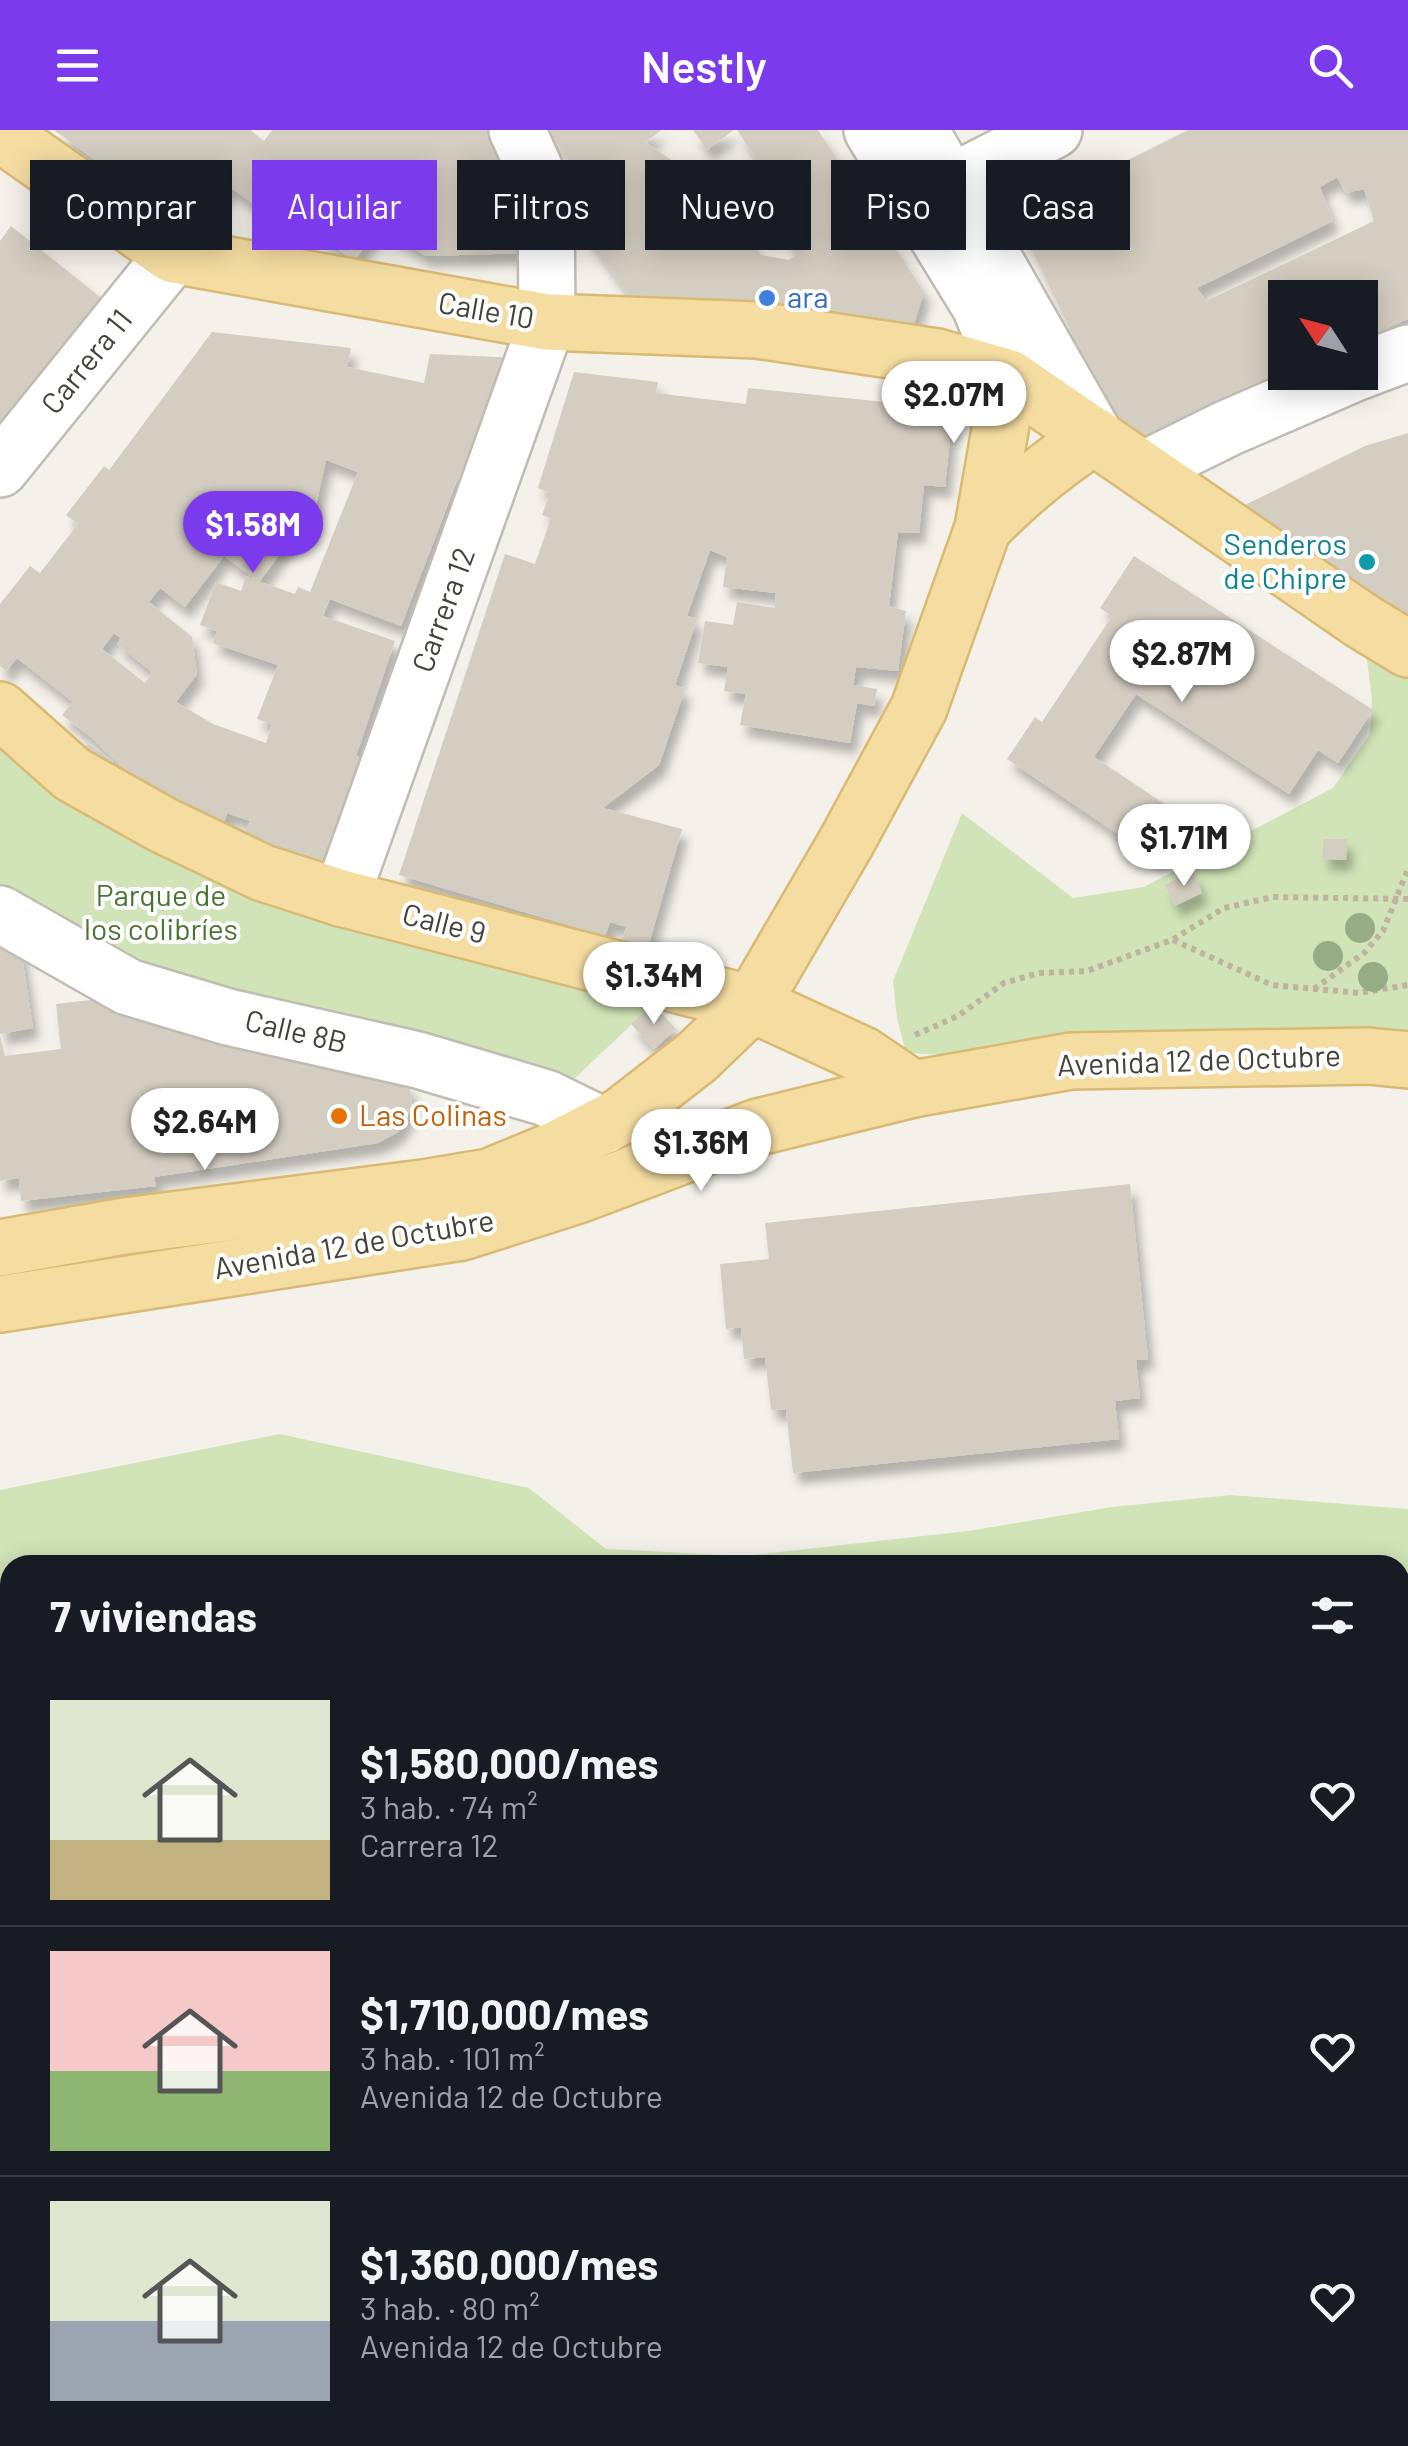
<!DOCTYPE html>
<html lang="es">
<head>
<meta charset="utf-8">
<style>
	body { margin:0; font-family:Barlow,sans-serif; background:#20242c; color:#f1f3f6; height:100vh; display:flex; flex-direction:column; font-size:38px; white-space:nowrap }
	* { box-sizing:border-box; margin:0 }
	p { font-size:32px; color:#9ea1a6 }
	.icon { flex:none; width:55px; height:55px; fill:none; stroke:currentColor; stroke-width:2; stroke-linecap:round; stroke-linejoin:round }
	.map { position:relative; flex:1; overflow:hidden }
	.drawer { position:absolute; left:0px; top:1425px; width:1410px; height:892px; display:flex; flex-direction:column; background:#171b24; border-radius:30px 30px 0 0; box-shadow:0 5px 25px #0003 }
	.drawer>* { flex:none }
	.hud { position:absolute; left:30px; top:30px; width:1350px; height:90px; display:flex; gap:20px }
	.needle { width:65px; rotate:306deg }
	.tools { position:absolute; left:1268px; top:150px; display:grid; gap:20px }
	.tools a { display:grid; place-items:center; width:110px; height:110px; border-radius:0px; background:#171b24; box-shadow:0 5px 25px #0003; font-size:50px }
	.price { position:absolute; translate:-50% -85px; padding:0 22px; border-radius:35px; background:#fff; color:#222; font-size:32px; line-height:65px; filter:drop-shadow(0 2px 5px #0008) }
	.price::after { content:''; position:absolute; left:50%; top:60px; width:30px; height:22px; margin-left:-15px; background:inherit; clip-path:polygon(0 0,100% 0,50% 100%) }
	.price.current { background:#7c3aed; color:#fff }
	ul { padding:0; list-style:none }
	li { display:flex; align-items:center; gap:30px; height:250px; padding:0 50px }
	li+li { border-top:2px solid #363941 }
	li span { display:grid; place-items:center; flex:none; width:280px; height:200px; border-radius:0px; color:#555 }
	li>.icon { margin-inline-start:auto }
	span .icon { width:120px; height:120px; fill:#fffc; stroke-width:1 }
	li b { font-size:42px }
	h2 { display:flex; justify-content:space-between; align-items:center; height:120px; padding:0 50px; font-size:42px }
	.chip { padding:0 35px; border-radius:0px; background:#171b24; box-shadow:0 5px 25px #0003; font-size:35px; line-height:90px }
	.chip.current { background:#7c3aed; color:#fff }
	header { display:flex; justify-content:space-between; align-items:center; height:130px; padding:0 50px; background:#7c3aed; color:#fff; font-size:45px; font-weight:600 }
	.map>svg:first-child { display:block }
	.green { fill:#d0e4b7; fill-rule:evenodd }
	.building { fill:#d4cdc1; fill-rule:evenodd; filter:url(#shadow) }
	.lines { fill:none; stroke-linecap:round; stroke-linejoin:round }
	.minor-casing { stroke:#c1bbb1; stroke-width:60 }
	.major-casing { stroke:#d9ba73; stroke-width:60 }
	.path { stroke:#bfb4a0; stroke-width:6; stroke-dasharray:5 5; stroke-linecap:butt }
	.minor { stroke:#fff; stroke-width:55 }
	.major { stroke:#f5dda2; stroke-width:55 }
	.tree { fill:#96ac84 }
	.shop-dot { fill:#3f7fe0; stroke:#fff; stroke-width:4 }
	.culture-dot { fill:#0f9aa8; stroke:#fff; stroke-width:4 }
	.food-dot { fill:#e8710a; stroke:#fff; stroke-width:4 }
	.labels { text-anchor:middle; stroke-width:8; stroke-linejoin:round; paint-order:stroke }
	.shop-label { font-size:30px; fill:#366cbe; stroke:#fff; text-anchor:start }
	.street-label { font-size:30px; fill:#474239; stroke:#fff }
	.culture-label { font-size:30px; fill:#0d838f; stroke:#fff; text-anchor:end }
	.park-label { font-size:30px; fill:#4a7431; stroke:#fff }
	.food-label { font-size:30px; fill:#c56008; stroke:#fff; text-anchor:start }
</style>
</head>
<body>
<header><svg class="icon" aria-label="menu" viewBox="0 0 24 24"><path d="M4 6h16M4 12h16M4 18h16"/></svg>Nestly<svg class="icon" aria-label="search" viewBox="0 0 24 24"><circle cx="10" cy="10" r="6"/><path d="M15 15l6 6"/></svg></header>
<div class="map">
<svg width="1408" height="2316" viewBox="0 0 1408 2316">
	<defs>
		<filter id="shadow"><feDropShadow dx="6" dy="11" stdDeviation="5" flood-color="#0004"/></filter>
	</defs>
	<rect width="100%" height="100%" fill="#f4f1ea"/>
	<g class="green">
		<path d="M1362,491L1408,519V930L1071,931L906,923L897,888L893,851L962,683L1073,768L1144,757L1333,658L1370,604L1372,569Z"/>
		<path d="M0,580L72,644L653,874L573,950L546,968L418,930L0,784Z"/>
		<path d="M280,1304L529,1358L606,1419L745,1426L968,1401L1112,1377L1231,1365L1408,1379V2316H0V1360ZM1400,1435V2308H10V1435Z"/>
	</g>
	<g class="building">
		<path d="M54,0H250L264,11L272,0H503L531,123L426,126L380,96L354,131L294,87L286,98L230,57L196,103Z"/>
		<path d="M547,0H662L645,12L683,38L734,107L742,100L761,125L789,130L797,124L746,47L762,38L737,0H818L924,162L913,197L638,178L584,103L595,96L586,84L599,74Z"/>
		<path d="M693,0H734L707,20Z"/>
		<path d="M1188,0H1408V189L1360,211V168H1285V242H1292L1196,309L1130,311L1063,229L1080,221L1016,86ZM1337,47L1346,63L1364,59L1374,91L1206,171L1197,158L1333,91L1320,57Z"/>
		<path d="M11,96L119,182L0,319V111Z"/>
		<path d="M212,202L351,218L347,237L424,253L430,224L521,228L472,356L457,351L401,496L330,469L323,486L395,511L356,626L365,629L323,741L242,711L250,691L227,683L223,696L160,674L92,608L62,585L73,572L17,528L6,541L0,536V474L30,436L40,443L78,394L66,385L104,336L109,340ZM326,330L358,342L310,462L298,457L295,464L263,453L246,446L241,461L216,452L200,495L217,501L213,513L278,535L257,589L272,594L266,613L213,594L176,572L197,544L192,507L149,472L160,458L185,477L224,426L259,452L300,397L310,403ZM114,503L121,508L117,514L152,542L145,553L102,519Z"/>
		<path d="M574,242L658,252L656,263L746,274L748,258L953,279L945,357L924,355L919,403L898,402L889,476L906,481L898,541L856,537L853,555L877,559L874,576L857,573L850,613L740,595L746,564L724,561L728,537L698,533L705,491L733,495L737,472L775,478L776,463L723,457L727,427L710,420L687,486L697,489L675,555L685,559L659,635L603,678L682,699L648,817L622,811L626,797L610,792L605,806L399,745L505,424L535,434L551,388L542,385L550,363L538,358Z"/>
		<path d="M1408,303V487L1243,376L1365,316Z"/>
		<path d="M1134,426L1373,580L1338,633L1318,620L1289,664L1136,564L1094,627L1187,689L1159,732L1007,629L1035,587L1042,592L1112,486L1100,478Z"/>
		<path d="M88,613L113,631L100,648L75,630Z"/>
		<path d="M1323,709H1347L1346,730L1323,729Z"/>
		<path d="M1193,741L1202,763L1175,776L1165,755Z"/>
		<path d="M20,814L33,898L0,904V817Z"/>
		<path d="M143,864L409,955L412,972L407,988L398,1002L378,1013L154,1047L156,1056L21,1071L19,1048L0,1051V906L5,926L61,919L56,874Z"/>
		<path d="M653,874L676,899L654,919L631,894Z"/>
		<path d="M1130,1054L1148,1229L1136,1230L1140,1268L1115,1271L1119,1309L793,1343L786,1279L771,1280L765,1227L744,1229L741,1197L726,1199L720,1134L769,1129L765,1093Z"/>
	</g>
	<g class="lines">
		<defs>
			<g id="minor">
				<path d="M872,0L980,176L1009,248"/>
				<path d="M920,0L1095,306"/>
				<path d="M919,69L1054,0"/>
				<path d="M1360,241L1408,223"/>
				<path d="M0,339L173,125"/>
				<path d="M1145,339L1228,298L1357,242"/>
				<path d="M341,768L547,192L546,64L517,0"/>
				<path d="M0,784L128,857L228,887L418,930L546,968L603,996"/>
			</g>
			<g id="major">
				<path d="M0,3L173,125L547,192L757,200L937,227L1009,248L1362,491L1408,519"/>
				<path d="M983,398C1018,362 1053,333 1095,306"/>
				<path d="M0,580L72,644L163,695L263,743L341,768L752,874L863,925L913,959"/>
				<path d="M0,1118L125,1096L423,1058L489,1047L557,1019L621,986L697,927L752,874L847,711L919,578L983,398L1009,248"/>
				<path d="M0,1174L462,1102L578,1065L758,997L913,959L1071,931L1368,926L1408,930"/>
			</g>
		</defs>
		<use href="#minor" class="minor-casing"/>
		<use href="#major" class="major-casing"/>
		<g class="path">
			<path d="M1173,810L1272,855L1359,863L1408,855"/>
			<path d="M1314,859L1364,823L1383,801L1408,739"/>
			<path d="M915,905L958,886L1004,853L1039,843L1087,841L1172,810L1224,778L1273,767L1408,769"/>
		</g>
		<use href="#minor" class="minor"/>
		<use href="#major" class="major"/>
	</g>
	<g class="tree">
		<circle cx="1360" cy="798" r="15"/>
		<circle cx="1328" cy="826" r="15"/>
		<circle cx="1373" cy="847" r="15"/>
	</g>
	<circle class="shop-dot" cx="767" cy="168" r="10"/>
	<circle class="culture-dot" cx="1367" cy="432" r="10"/>
	<circle class="food-dot" cx="339" cy="986" r="10"/>
	<g class="labels">
		<g class="shop-label">
			<text x="787" y="178">ara</text>
		</g>
		<g class="street-label">
			<text transform="translate(486 181) rotate(10)" y="10">Calle 10</text>
			<text transform="translate(87 232) rotate(-51)" y="10">Carrera 11</text>
			<text transform="translate(444 480) rotate(-70)" y="10">Carrera 12</text>
			<text transform="translate(444 794) rotate(14)" y="10">Calle 9</text>
			<text transform="translate(296 902) rotate(13)" y="10">Calle 8B</text>
			<text transform="translate(1199 931) rotate(-2)" y="10">Avenida 12 de Octubre</text>
			<text transform="translate(354 1115) rotate(-10)" y="10">Avenida 12 de Octubre</text>
		</g>
		<g class="culture-label">
			<text x="1347" y="425">Senderos<tspan x="1347" dy="34">de Chipre</tspan></text>
		</g>
		<g class="park-label">
			<text x="161" y="776">Parque de<tspan x="161" dy="34">los colibríes</tspan></text>
		</g>
		<g class="food-label">
			<text x="359" y="996">Las Colinas</text>
		</g>
	</g>
</svg>
<div class="tools">
<a><svg class="needle" viewBox="-14 -14 28 28"><path d="M0-13l5 13h-10z" fill="#e53935"/><path d="M0 13l5-13h-10z" fill="#9ea1a6"/></svg></a>
</div>
<b class="price" style="left:954px;top:316px">$2.07M</b>
<b class="price current" style="left:253px;top:446px">$1.58M</b>
<b class="price" style="left:1182px;top:575px">$2.87M</b>
<b class="price" style="left:1184px;top:759px">$1.71M</b>
<b class="price" style="left:654px;top:897px">$1.34M</b>
<b class="price" style="left:205px;top:1043px">$2.64M</b>
<b class="price" style="left:701px;top:1064px">$1.36M</b>
<div class="hud">
<a class="chip">Comprar</a>
<a class="chip current">Alquilar</a>
<a class="chip">Filtros</a>
<a class="chip">Nuevo</a>
<a class="chip">Piso</a>
<a class="chip">Casa</a>
</div>
<section class="drawer">
<h2>7 viviendas<svg class="icon" aria-label="filters" viewBox="0 0 24 24"><path d="M4 7h16M4 17h16"/><circle cx="9" cy="7" r="2"/><circle cx="15" cy="17" r="2"/></svg></h2>
<ul>
<li><span style="background:linear-gradient(#dfe7d0 70%,#c2b280 0)"><svg class="icon" aria-label="home" viewBox="0 0 24 24"><path d="M3 11l9-7 9 7M6 9v11h12V9"/></svg></span><div><b>$1,580,000/mes</b><p>3 hab. · 74 m²</p><p>Carrera 12</p></div><svg class="icon" aria-label="heart" viewBox="0 0 24 24"><path d="M12 20l-8-8c-3-5 5-10 8-4 3-6 11-1 8 4z"/></svg></li>
<li><span style="background:linear-gradient(#f6c9c9 60%,#8fb573 0)"><svg class="icon" aria-label="home" viewBox="0 0 24 24"><path d="M3 11l9-7 9 7M6 9v11h12V9"/></svg></span><div><b>$1,710,000/mes</b><p>3 hab. · 101 m²</p><p>Avenida 12 de Octubre</p></div><svg class="icon" aria-label="heart" viewBox="0 0 24 24"><path d="M12 20l-8-8c-3-5 5-10 8-4 3-6 11-1 8 4z"/></svg></li>
<li><span style="background:linear-gradient(#dfe7d0 60%,#9aa5b1 0)"><svg class="icon" aria-label="home" viewBox="0 0 24 24"><path d="M3 11l9-7 9 7M6 9v11h12V9"/></svg></span><div><b>$1,360,000/mes</b><p>3 hab. · 80 m²</p><p>Avenida 12 de Octubre</p></div><svg class="icon" aria-label="heart" viewBox="0 0 24 24"><path d="M12 20l-8-8c-3-5 5-10 8-4 3-6 11-1 8 4z"/></svg></li>
</ul>
</section>
</div>
</body>
</html>
